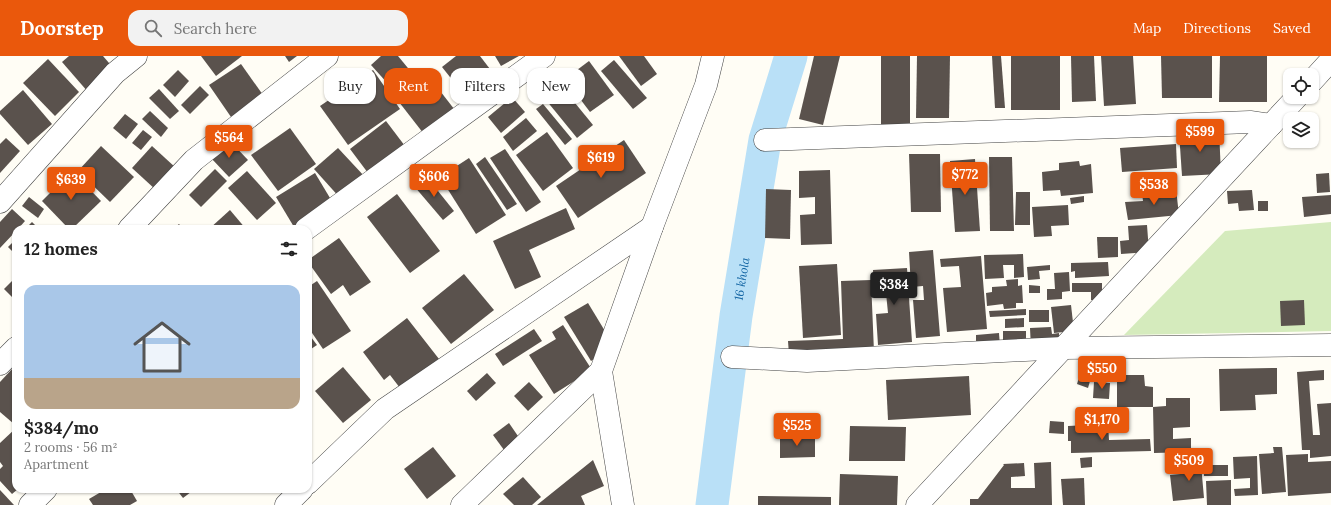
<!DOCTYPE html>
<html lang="en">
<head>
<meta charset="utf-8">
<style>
	body { margin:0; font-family:Lora,serif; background:#f2f2f2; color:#222; height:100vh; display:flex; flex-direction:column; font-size:15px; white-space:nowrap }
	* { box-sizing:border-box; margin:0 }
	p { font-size:13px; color:#767676 }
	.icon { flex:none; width:22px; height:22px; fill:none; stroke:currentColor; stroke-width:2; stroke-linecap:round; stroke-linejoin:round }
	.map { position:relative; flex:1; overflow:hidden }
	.sheet { position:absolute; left:12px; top:169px; width:300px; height:268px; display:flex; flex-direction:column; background:#fff; border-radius:12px; box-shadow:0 1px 3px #0004 }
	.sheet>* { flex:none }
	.banner { position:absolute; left:324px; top:12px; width:380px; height:36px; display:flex; gap:8px }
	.fabs { position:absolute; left:1283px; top:12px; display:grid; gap:8px }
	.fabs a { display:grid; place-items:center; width:36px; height:36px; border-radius:8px; background:#fff; box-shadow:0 1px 3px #0004; font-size:20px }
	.price { position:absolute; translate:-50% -34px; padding:0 9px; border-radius:4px; background:#ea580c; color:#fff; font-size:13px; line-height:26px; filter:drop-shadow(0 1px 2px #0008) }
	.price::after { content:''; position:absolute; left:50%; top:24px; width:12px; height:9px; margin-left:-6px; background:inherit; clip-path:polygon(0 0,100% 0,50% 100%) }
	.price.active { background:#222; color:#fff }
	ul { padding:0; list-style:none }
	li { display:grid; align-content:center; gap:8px; height:212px; padding:0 12px }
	li span { display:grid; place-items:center; height:124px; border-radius:12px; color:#555 }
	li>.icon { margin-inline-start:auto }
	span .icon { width:72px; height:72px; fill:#fffc; stroke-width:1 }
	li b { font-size:17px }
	h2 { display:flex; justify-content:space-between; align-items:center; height:48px; padding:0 12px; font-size:17px }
	.tag { padding:0 14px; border-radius:12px; background:#fff; box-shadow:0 1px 3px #0004; font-size:14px; line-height:36px }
	.tag.active { background:#ea580c; color:#fff }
	header { display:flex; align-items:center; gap:24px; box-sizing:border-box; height:56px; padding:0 20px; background:#ea580c; color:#fff }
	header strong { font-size:19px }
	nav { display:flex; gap:22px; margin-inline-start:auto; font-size:14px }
	.search { width:280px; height:36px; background:#f2f2f2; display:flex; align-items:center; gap:10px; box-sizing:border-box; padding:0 14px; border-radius:12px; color:#767676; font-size:15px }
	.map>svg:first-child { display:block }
	.green { fill:#d5ebbd }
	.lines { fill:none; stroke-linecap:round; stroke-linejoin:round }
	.canal { stroke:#b9e0f7; stroke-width:33 }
	.building { fill:#5a524d }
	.minor-casing { stroke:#444; stroke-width:23 }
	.minor { stroke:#fff; stroke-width:22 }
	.labels { text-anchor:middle; stroke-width:4; stroke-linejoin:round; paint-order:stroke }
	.water-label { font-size:12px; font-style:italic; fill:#1768a6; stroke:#fff }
</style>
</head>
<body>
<header>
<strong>Doorstep</strong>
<div class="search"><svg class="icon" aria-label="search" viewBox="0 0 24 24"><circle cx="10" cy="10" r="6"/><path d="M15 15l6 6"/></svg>Search here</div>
<nav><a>Map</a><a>Directions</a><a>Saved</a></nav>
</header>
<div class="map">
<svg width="1331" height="449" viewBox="0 0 1331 449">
	<rect width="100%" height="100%" fill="#fffdf5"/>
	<path class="green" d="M1331,166V275L1124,279L1225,175Z"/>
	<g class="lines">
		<path class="canal" id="s1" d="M712,449L736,260L765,84L791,0"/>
	</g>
	<g class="building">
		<path d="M69,0H103L115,14L88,36L62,6Z"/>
		<path d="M201,0H242L216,20Z"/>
		<path d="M285,0H297L289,6Z"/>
		<path d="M381,0H398L417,23L398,39L371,9Z"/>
		<path d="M456,0H480L493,17L465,40L442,11Z"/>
		<path d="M495,0H519L501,10Z"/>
		<path d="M619,0H644L657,18L641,30Z"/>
		<path d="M814,0H840L823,69L799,63Z"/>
		<rect x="881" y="0" width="29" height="69"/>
		<path d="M917,0H950L949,62H916Z"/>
		<path d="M992,0H1001L1005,52H995Z"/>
		<rect x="1011" y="0" width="49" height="54"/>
		<path d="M1071,0H1094L1096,45L1072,46Z"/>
		<path d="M1101,0H1133L1136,48L1104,50Z"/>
		<path d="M1161,0H1212V42H1162Z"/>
		<path d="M1220,0H1267V46H1219Z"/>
		<path d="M48,3L79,36L55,60L23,27Z"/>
		<path d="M614,4L647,42L633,53L601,15Z"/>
		<path d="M589,5L614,39L590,56L565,23Z"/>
		<path d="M241,8L263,39L231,61L209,29Z"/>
		<path d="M178,14L189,25L175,41L163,29Z"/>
		<path d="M373,14L400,53L348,89L320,50Z"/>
		<path d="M430,22L458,58L427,82L399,46Z"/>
		<path d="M200,30L209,39L190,58L181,49Z"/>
		<path d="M562,31L593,69L577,82L546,44Z"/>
		<path d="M159,33L179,55L170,63L149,42Z"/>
		<path d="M23,34L52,68L28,89L0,58V55Z"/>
		<path d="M512,41L525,56L501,77L488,61Z"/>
		<path d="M543,48L572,83L565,89L536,53Z"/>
		<path d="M150,55L168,72L161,81L142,63Z"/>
		<path d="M125,58L138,68L126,83L113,72Z"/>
		<path d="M526,62L537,75L513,95L503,81Z"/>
		<path d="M386,65L408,94L371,121L350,93Z"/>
		<path d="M290,72L316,108L278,135L251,99Z"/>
		<path d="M143,74L152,81L141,94L132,87Z"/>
		<path d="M1219,74L1221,118L1182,120L1179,76Z"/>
		<path d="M547,76L573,112L543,135L516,99Z"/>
		<path d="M6,82L20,95L0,117V88Z"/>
		<path d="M229,84L248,104L229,121L211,102Z"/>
		<path d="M624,84L646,117L578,162L556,130Z"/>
		<path d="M1176,88L1177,112L1122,116L1120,92Z"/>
		<path d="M101,90L134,121L110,146L78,115Z"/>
		<path d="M152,90L176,112L156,134L132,112Z"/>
		<path d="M338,92L365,121L341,143L314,113Z"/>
		<path d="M505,93L541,146L526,156L490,102Z"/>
		<path d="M909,98H940L941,156H911Z"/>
		<path d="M485,101L517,148L507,154L476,108Z"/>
		<path d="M989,101H1012L1014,175H990Z"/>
		<path d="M469,102L506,159L476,178L440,121Z"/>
		<path d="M975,103L980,175L955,176L950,105Z"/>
		<path d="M1079,105L1080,110L1091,108L1093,137L1061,140L1060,134L1043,135L1042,116L1059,114V107Z"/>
		<path d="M215,113L227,125L201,151L189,139Z"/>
		<path d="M830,114L832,188L801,189L800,159L815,158V141L799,142V115Z"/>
		<path d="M72,115L101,145L72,173H69L42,145Z"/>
		<path d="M247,115L276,147L257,164L228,132Z"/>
		<path d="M315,117L333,147L294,171L276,141Z"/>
		<path d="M1329,117L1330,136L1317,137L1316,118Z"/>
		<path d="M426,120L454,155L443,164L414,130Z"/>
		<path d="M766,133L791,134L790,183L765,182Z"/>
		<path d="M1176,133L1179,159L1128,164L1125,146L1143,145L1142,137Z"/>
		<path d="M1252,134L1254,154L1239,155L1238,147L1228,148L1227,135Z"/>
		<path d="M1016,136H1030V169H1015Z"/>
		<path d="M397,138L440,195L410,217L367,161Z"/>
		<path d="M1331,139V158L1304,161L1302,141Z"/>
		<path d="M1084,140V146L1071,148L1070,142Z"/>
		<path d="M29,141L44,153L38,162L22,150Z"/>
		<rect x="1258" y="145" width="10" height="10"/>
		<path d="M1068,149L1069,169L1051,170L1052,180L1034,181L1032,151Z"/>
		<path d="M566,152L575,173L529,194L541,221L515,233L493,185Z"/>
		<path d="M12,153L25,165L18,173H16V175L0,192V166Z"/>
		<path d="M230,154L246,173H209Z"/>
		<path d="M32,166L39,173H25Z"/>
		<path d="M179,168L183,173H173Z"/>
		<path d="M1147,169L1149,196L1121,198L1120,185L1129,184L1128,170Z"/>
		<path d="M1097,181H1118V201L1098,202Z"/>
		<path d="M339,182L371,226L350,240L343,229L331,238L308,206V204Z"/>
		<path d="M16,183V199L8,191Z"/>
		<path d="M933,194L940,280L916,282L913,244H924L923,230L911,231L909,196Z"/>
		<path d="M1023,198L1024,221L1014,222V209H1003L1004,222L985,223L984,199Z"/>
		<path d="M981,200L987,273L947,276L943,232L961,231L959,210L941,211L940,203Z"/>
		<path d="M1108,206L1109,220L1075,222V215L1071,216V207Z"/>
		<path d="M837,208L841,279L803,282L799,210Z"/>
		<path d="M1050,209V214L1039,215L1040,223L1028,224L1027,211Z"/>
		<path d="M907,212L912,286L878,289L876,258L888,257L886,237L874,239L873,214Z"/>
		<path d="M1069,216L1070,235L1062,236V243L1047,244V233H1055L1054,217Z"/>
		<path d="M464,218L494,254L451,288L422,252Z"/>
		<path d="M16,221V245L4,233Z"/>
		<path d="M1018,223V230L1022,229L1023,247H1016V252L1004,253L1003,248L987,250L986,237L992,236V231L1007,230L1006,224Z"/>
		<path d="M871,224L874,296L789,299L788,285L843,283L841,225Z"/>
		<path d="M317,225L351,275L323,293L308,271V231Z"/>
		<path d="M1072,227H1102V244H1091V236H1072Z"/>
		<path d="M1029,229L1040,230V237H1029Z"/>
		<path d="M1304,244L1305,269L1281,270L1280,245Z"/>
		<path d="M588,247L611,285L602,298L591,305L564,261Z"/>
		<path d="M1071,249L1074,275L1054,277L1051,251Z"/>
		<path d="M1026,253V259L990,261L989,255Z"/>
		<rect x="1029" y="254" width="20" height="12"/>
		<path d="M407,262L439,303L400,332L390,319L384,324L363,296Z"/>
		<path d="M1024,262V271L1005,272V263Z"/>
		<path d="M563,269L592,314L554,338L529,299L556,283L552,276Z"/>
		<path d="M1051,271L1052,278L1059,277L1060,292L1031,293L1030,272Z"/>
		<path d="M534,273L542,285L503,310L495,298Z"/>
		<rect x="1003" y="275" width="23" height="14"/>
		<path d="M308,277L317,289L308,295Z"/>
		<path d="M999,277L1000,291L976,293V279Z"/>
		<path d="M343,311L371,344L343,367L315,335Z"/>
		<path d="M1277,312V338L1255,339L1256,354L1220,355L1219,313Z"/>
		<path d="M12,313L16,317V366L14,368L0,356V326Z"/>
		<path d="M1324,314V324L1309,325L1313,379H1320L1317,348L1331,347V400L1310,402V394H1302L1297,316Z"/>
		<path d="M1081,315L1092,318L1088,332L1077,328Z"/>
		<path d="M487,317L496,327L476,345L467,335Z"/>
		<path d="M1117,319H1144L1145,330L1153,331V351H1117Z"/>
		<path d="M969,320L971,359L888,364L886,324Z"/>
		<path d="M529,326L543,341L528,355L514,340Z"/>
		<path d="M1094,326L1110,327L1109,343L1093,342Z"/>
		<path d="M1166,342H1190V371L1173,372V383L1191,382V396L1154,397L1153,351L1166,350Z"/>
		<path d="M1050,365L1064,366V378L1049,377Z"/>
		<path d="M509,367L520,383L504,394L493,379Z"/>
		<path d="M1108,368L1109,384L1150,383L1151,395L1071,397V385H1068V370Z"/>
		<path d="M850,370L906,371L905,405H849Z"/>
		<path d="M16,372V433H18L12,438L0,425V413L3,410L0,406V387Z"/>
		<path d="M780,381H815V401L780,402Z"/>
		<path d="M433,391L456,420L427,443L404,413Z"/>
		<path d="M1273,391H1282L1286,436L1262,438L1259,398L1274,397Z"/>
		<path d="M1200,397L1204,442L1173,445L1170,419L1191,417L1189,398Z"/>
		<path d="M1308,398V406L1331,405V437L1288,440L1286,399Z"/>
		<path d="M1257,400L1258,439L1235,440L1234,433L1250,432V422L1234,423L1233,401Z"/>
		<path d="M1092,401V411L1081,412L1080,402Z"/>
		<path d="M593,404L604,430L581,440L585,449H537Z"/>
		<path d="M1051,406L1052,449H970V443H978L1004,409L1003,408L1024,407L1025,420L1011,421V432H1035L1034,407Z"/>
		<rect x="1204" y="409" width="24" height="11"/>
		<path d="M840,418L898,420L897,449H839Z"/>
		<path d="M523,421L541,441L532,449H514L503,438Z"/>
		<path d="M1084,422L1085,449H1063L1061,423Z"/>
		<path d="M1231,424V449H1207L1206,425Z"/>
		<path d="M106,433H130L137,445L130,449H93L89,443Z"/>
		<path d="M176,433H195L183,442Z"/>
		<path d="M0,434L14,449H0Z"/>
		<path d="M758,440L831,441V449H758Z"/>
	</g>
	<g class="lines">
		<defs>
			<g id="minor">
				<path d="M1312,25L1331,4"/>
				<path d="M765,84L1250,66L1271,69"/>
				<path d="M0,146L115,17L136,0"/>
				<path d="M129,173L194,104L327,0"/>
				<path d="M306,173L544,0"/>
				<path d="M732,301L807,305L1063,292L1331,289"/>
				<path d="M0,308L16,292"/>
				<path d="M308,427L385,353L652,171"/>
				<path d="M30,449L46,433"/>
				<path d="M286,449L302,433"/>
				<path d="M462,449L601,315"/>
				<path d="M623,449L601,315L652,171L706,29L713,0"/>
				<path d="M917,449L1297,41"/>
			</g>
		</defs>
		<use href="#minor" class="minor-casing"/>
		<use href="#minor" class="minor"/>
	</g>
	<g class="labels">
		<g class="water-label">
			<text dy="4" stroke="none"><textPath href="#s1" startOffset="228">16 khola</textPath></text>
		</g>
	</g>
</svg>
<div class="fabs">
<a><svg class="icon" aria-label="locate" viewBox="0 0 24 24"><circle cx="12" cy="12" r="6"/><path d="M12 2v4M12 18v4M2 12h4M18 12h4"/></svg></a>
<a><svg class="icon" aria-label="layers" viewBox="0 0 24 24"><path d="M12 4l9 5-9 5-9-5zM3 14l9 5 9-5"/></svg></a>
</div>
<b class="price" style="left:1200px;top:97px">$599</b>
<b class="price" style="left:229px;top:103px">$564</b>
<b class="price" style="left:601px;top:123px">$619</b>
<b class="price" style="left:965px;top:140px">$772</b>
<b class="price" style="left:434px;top:142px">$606</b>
<b class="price" style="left:71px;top:145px">$639</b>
<b class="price" style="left:1154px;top:150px">$538</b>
<b class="price active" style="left:894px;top:250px">$384</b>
<b class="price" style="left:1102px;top:334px">$550</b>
<b class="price" style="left:1102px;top:385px">$1,170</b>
<b class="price" style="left:797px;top:391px">$525</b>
<b class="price" style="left:1189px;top:426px">$509</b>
<div class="banner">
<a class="tag">Buy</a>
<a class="tag active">Rent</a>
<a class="tag">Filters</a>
<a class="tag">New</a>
</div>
<section class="sheet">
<h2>12 homes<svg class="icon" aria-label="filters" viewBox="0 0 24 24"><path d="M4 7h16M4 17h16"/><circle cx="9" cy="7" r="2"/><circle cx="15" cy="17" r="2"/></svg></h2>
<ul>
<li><span style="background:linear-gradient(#a9c7e8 75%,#b9a48a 0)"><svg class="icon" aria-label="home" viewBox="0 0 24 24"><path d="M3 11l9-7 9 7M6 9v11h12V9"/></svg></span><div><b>$384/mo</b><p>2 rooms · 56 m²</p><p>Apartment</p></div></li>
</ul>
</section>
</div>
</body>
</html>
